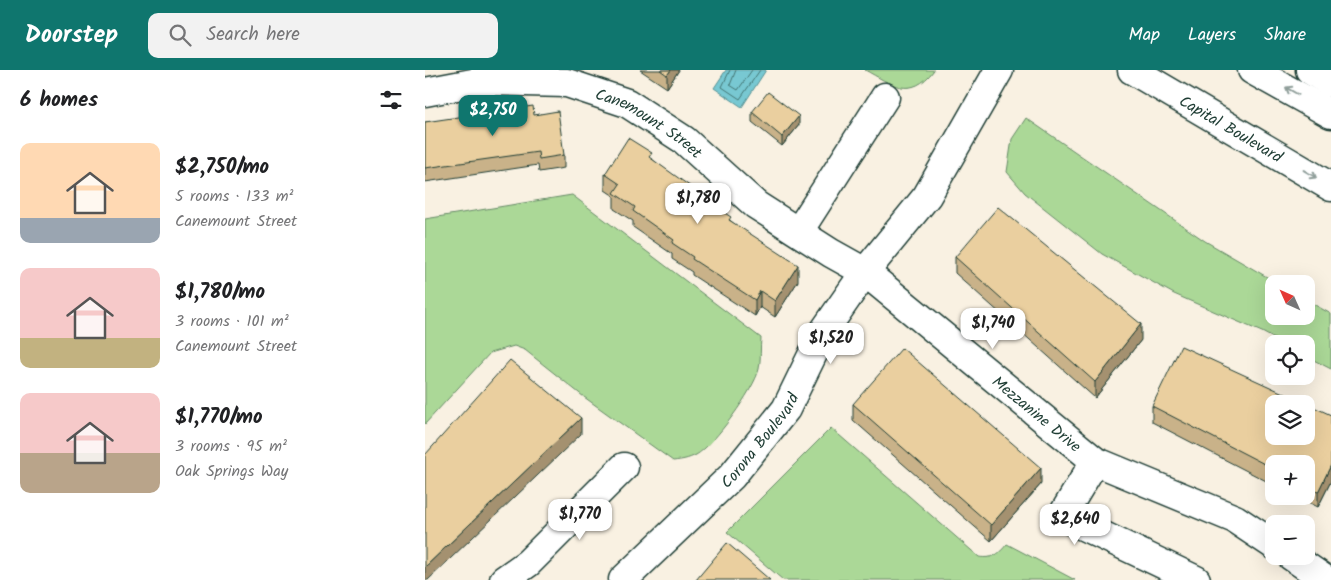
<!DOCTYPE html>
<html lang="en">
<head>
<meta charset="utf-8">
<style>
	body { margin:0; font-family:Kalam,sans-serif; background:#f2f2f2; color:#202124; height:100vh; display:flex; flex-direction:column; font-size:19px; white-space:nowrap }
	* { box-sizing:border-box; margin:0 }
	p { font-size:16px; color:#757577 }
	.icon { flex:none; width:28px; height:28px; fill:none; stroke:currentColor; stroke-width:2; stroke-linecap:round; stroke-linejoin:round }
	.map { position:relative; flex:1; overflow:hidden }
	.side { display:flex; flex-direction:column; background:#fff; width:425px }
	.side>* { flex:none }
	.needle { width:32px; rotate:315deg }
	.controls { position:absolute; left:840px; top:205px; display:grid; gap:10px }
	.controls a { display:grid; place-items:center; width:50px; height:50px; border-radius:10px; background:#fff; box-shadow:0 5px 20px #0002; font-size:25px }
	.price { position:absolute; translate:-50% -42px; padding:0 11px; border-radius:10px; background:#fff; color:#222; font-size:16px; line-height:32px; filter:drop-shadow(0 1px 2px #0008) }
	.price::after { content:''; position:absolute; left:50%; top:30px; width:15px; height:11px; margin-left:-8px; background:inherit; clip-path:polygon(0 0,100% 0,50% 100%) }
	.price.current { background:#0f766e; color:#fff }
	ul { padding:0; list-style:none }
	li { display:flex; align-items:center; gap:15px; height:125px; padding:0 20px }
	li span { display:grid; place-items:center; flex:none; width:140px; height:100px; border-radius:10px; color:#555 }
	li>.icon { margin-inline-start:auto }
	span .icon { width:60px; height:60px; fill:#fffc; stroke-width:1 }
	li b { font-size:21px }
	h2 { display:flex; justify-content:space-between; align-items:center; height:60px; padding:0 20px; font-size:21px }
	header { display:flex; align-items:center; gap:30px; box-sizing:border-box; height:70px; padding:0 25px; background:#0f766e; color:#fff }
	header strong { font-size:24px }
	nav { display:flex; gap:28px; margin-inline-start:auto; font-size:18px }
	.search { width:350px; height:45px; background:#f2f2f2; display:flex; align-items:center; gap:12px; box-sizing:border-box; padding:0 18px; border-radius:10px; color:#757577; font-size:19px }
	main { display:flex; flex:1; min-height:0 }
	.map>svg:first-child { display:block }
	.green { fill:#abd897; stroke:#658a66 }
	.water { fill:#78c8d2; stroke:#549093 }
	.lines { fill:none; stroke-linecap:round; stroke-linejoin:round }
	.shore { stroke:#437573; stroke-width:1 }
	.street-casing { stroke:#1f3d34; stroke-width:31 }
	.secondary-casing { stroke:#1f3d34; stroke-width:31 }
	.highway-casing { stroke:#1f3d34; stroke-width:31 }
	.street { stroke:#fff; stroke-width:28 }
	.secondary { stroke:#fff; stroke-width:28 }
	.highway { stroke:#fff; stroke-width:28 }
	.wall { fill:#c9b289; stroke:#1f3d34 }
	.shaded-wall { fill:#a4916f; stroke:#1f3d34 }
	.building { fill:#eacf9f; stroke:#1f3d34; fill-rule:evenodd }
	.oneway { stroke:#8f9e9a }
	.labels { text-anchor:middle; stroke-width:4; stroke-linejoin:round; paint-order:stroke }
	.street-label { font-size:16px; fill:#1f3d34; stroke:#fff }
</style>
</head>
<body>
<header>
<strong>Doorstep</strong>
<div class="search"><svg class="icon" aria-label="search" viewBox="0 0 24 24"><circle cx="10" cy="10" r="6"/><path d="M15 15l6 6"/></svg>Search here</div>
<nav><a>Map</a><a>Layers</a><a>Share</a></nav>
</header>
<main>
<section class="side">
<h2>6 homes<svg class="icon" aria-label="filters" viewBox="0 0 24 24"><path d="M4 7h16M4 17h16"/><circle cx="9" cy="7" r="2"/><circle cx="15" cy="17" r="2"/></svg></h2>
<ul>
<li><span style="background:linear-gradient(#ffd9b3 75%,#9aa5b1 0)"><svg class="icon" aria-label="home" viewBox="0 0 24 24"><path d="M3 11l9-7 9 7M6 9v11h12V9"/></svg></span><div><b>$2,750/mo</b><p>5 rooms · 133 m²</p><p>Canemount Street</p></div></li>
<li><span style="background:linear-gradient(#f6c9c9 70%,#c2b280 0)"><svg class="icon" aria-label="home" viewBox="0 0 24 24"><path d="M3 11l9-7 9 7M6 9v11h12V9"/></svg></span><div><b>$1,780/mo</b><p>3 rooms · 101 m²</p><p>Canemount Street</p></div></li>
<li><span style="background:linear-gradient(#f6c9c9 60%,#b9a48a 0)"><svg class="icon" aria-label="home" viewBox="0 0 24 24"><path d="M3 11l9-7 9 7M6 9v11h12V9"/></svg></span><div><b>$1,770/mo</b><p>3 rooms · 95 m²</p><p>Oak Springs Way</p></div></li>
</ul>
</section>
<div class="map">
<svg width="906" height="510" viewBox="0 0 906 510">
	<rect width="100%" height="100%" fill="#f9f1e2"/>
	<filter id="ink" filterUnits="userSpaceOnUse"><feTurbulence type="fractalNoise" baseFrequency=".02" numOctaves="2"/><feDisplacementMap in="SourceGraphic" scale="10" xChannelSelector="R" yChannelSelector="G"/><feConvolveMatrix kernelMatrix="1 2 1 2 8 2 1 2 1" color-interpolation-filters="sRGB"/></filter>
	<g filter="url(#ink)">
		<g class="green">
			<path d="M440,0H509C486,31 466,14 440,0Z"/>
			<path d="M601,48L780,171L854,214H849V246H881V230L906,244V299L881,286V274H859L837,262L749,224L677,184L600,123L582,102L587,69Z"/>
			<path d="M147,125L336,268C335,278 336,289 334,299C329,320 289,375 271,385C263,389 257,390 248,391L159,327L100,280L89,276L65,283L0,354V149Z"/>
			<path d="M406,358L554,487C568,489 573,485 582,474L650,510H358L302,462Z"/>
		</g>
		<path class="water" d="M301,0H341L317,37L289,18Z"/>
		<g class="lines">
			<g class="shore">
				<path d="M305,0L297,17L315,29L335,0"/>
				<path d="M311,0L305,15L313,20L327,0"/>
			</g>
			<defs>
				<g id="street">
					<path id="s1" d="M0,22L58,11L142,13L202,33L259,70L331,135L406,183L440,202L670,391L810,449L849,475"/>
					<path d="M374,161L460,27"/>
					<path d="M670,391L637,446L771,510"/>
					<path d="M866,486L901,510"/>
					<path d="M79,510L103,493L199,397"/>
				</g>
				<g id="secondary">
					<path id="s2" d="M198,510L307,406L361,339L399,261L440,202L502,126L574,0"/>
				</g>
				<g id="highway">
					<path id="s3" d="M707,0L906,117"/>
					<path d="M827,0L906,44"/>
					<path d="M885,0L906,13"/>
				</g>
			</defs>
			<use href="#street" class="street-casing"/>
			<use href="#secondary" class="secondary-casing"/>
			<use href="#highway" class="highway-casing"/>
			<use href="#street" class="street"/>
			<use href="#secondary" class="secondary"/>
			<use href="#highway" class="highway"/>
		</g>
		<g class="wall">
			<path d="M215,0H254L242,18Z"/>
			<path d="M327,42L374,55L357,76L327,52Z"/>
			<path d="M109,45L139,85V98L114,102L113,95L0,112V52Z"/>
			<path d="M227,89L266,121L306,151L373,211L350,247L335,237L330,246L267,205V202L247,189V184L208,157V151L189,139V126L180,120V104Z"/>
			<path d="M530,187L716,270L670,328L530,203Z"/>
			<path d="M428,334L616,414L566,471L428,350Z"/>
			<path d="M727,336L906,345V411L893,437L871,426H881V394H849V415L727,352Z"/>
		</g>
		<g class="shaded-wall">
			<path d="M246,0H254L242,18V5Z"/>
			<path d="M374,46V55L357,76V67Z"/>
			<path d="M373,195V211L350,247V231Z"/>
			<path d="M335,221V237L330,246V230Z"/>
			<path d="M716,254V270L670,328V312Z"/>
			<path d="M156,348V364L3,510H0V497Z"/>
			<path d="M906,395V411L893,437V422Z"/>
			<path d="M616,398V414L566,471V455Z"/>
		</g>
		<g class="building">
			<path d="M235,0H246L242,5Z"/>
			<path d="M343,22L374,46L357,67L327,42Z"/>
			<path d="M108,36L109,45L133,41L139,85L114,89L113,82L0,98V52Z"/>
			<path d="M203,68L227,83L224,87L266,117L264,120L306,147L304,150L373,195L350,231L335,221L330,230L267,189L268,187L247,173L249,170L208,141L210,137L189,123L195,114L180,104Z"/>
			<path d="M573,137L716,254L670,312L530,187Z"/>
			<path d="M756,276L906,345V395L893,422L881,416V394H849V399L727,336ZM849,334H881V366H849Z"/>
			<path d="M477,278L616,398L566,455L428,334Z"/>
			<path d="M85,290L156,348L0,497V385Z"/>
			<path d="M302,473L345,510H271Z"/>
		</g>
		<defs><path id="oneway-shaft" d="M-6 0H5M1.5-3L5.5 0L1.5 3" fill="none" stroke-width="1.6" stroke-linecap="round" stroke-linejoin="round" transform="scale(1.25)"/></defs>
		<g class="oneway">
			<use href="#oneway-shaft" transform="translate(867 21) rotate(-150)"/>
			<use href="#oneway-shaft" transform="translate(885 104) rotate(31)"/>
		</g>
	</g>
	<g class="labels">
		<g class="street-label">
			<text dy="6" stroke="none"><textPath href="#s1" startOffset="235">Canemount Street</textPath></text>
			<text dy="6" stroke="none"><textPath href="#s3" startOffset="115">Capital Boulevard</textPath></text>
			<text dy="6" stroke="none"><textPath href="#s1" startOffset="722">Mezzanine Drive</textPath></text>
			<text dy="6" stroke="none"><textPath href="#s2" startOffset="196">Corona Boulevard</textPath></text>
		</g>
	</g>
</svg>
<div class="controls">
<a><svg class="needle" viewBox="-14 -14 28 28"><path d="M0-13l5 13h-10z" fill="#e53935"/><path d="M0 13l5-13h-10z" fill="#757577"/></svg></a>
<a><svg class="icon" aria-label="locate" viewBox="0 0 24 24"><circle cx="12" cy="12" r="6"/><path d="M12 2v4M12 18v4M2 12h4M18 12h4"/></svg></a>
<a><svg class="icon" aria-label="layers" viewBox="0 0 24 24"><path d="M12 4l9 5-9 5-9-5zM3 14l9 5 9-5"/></svg></a>
<a>+</a>
<a>−</a>
</div>
<b class="price current" style="left:68px;top:67px">$2,750</b>
<b class="price" style="left:273px;top:155px">$1,780</b>
<b class="price" style="left:568px;top:280px">$1,740</b>
<b class="price" style="left:406px;top:295px">$1,520</b>
<b class="price" style="left:155px;top:471px">$1,770</b>
<b class="price" style="left:650px;top:476px">$2,640</b>
</div>
</main>
</body>
</html>
